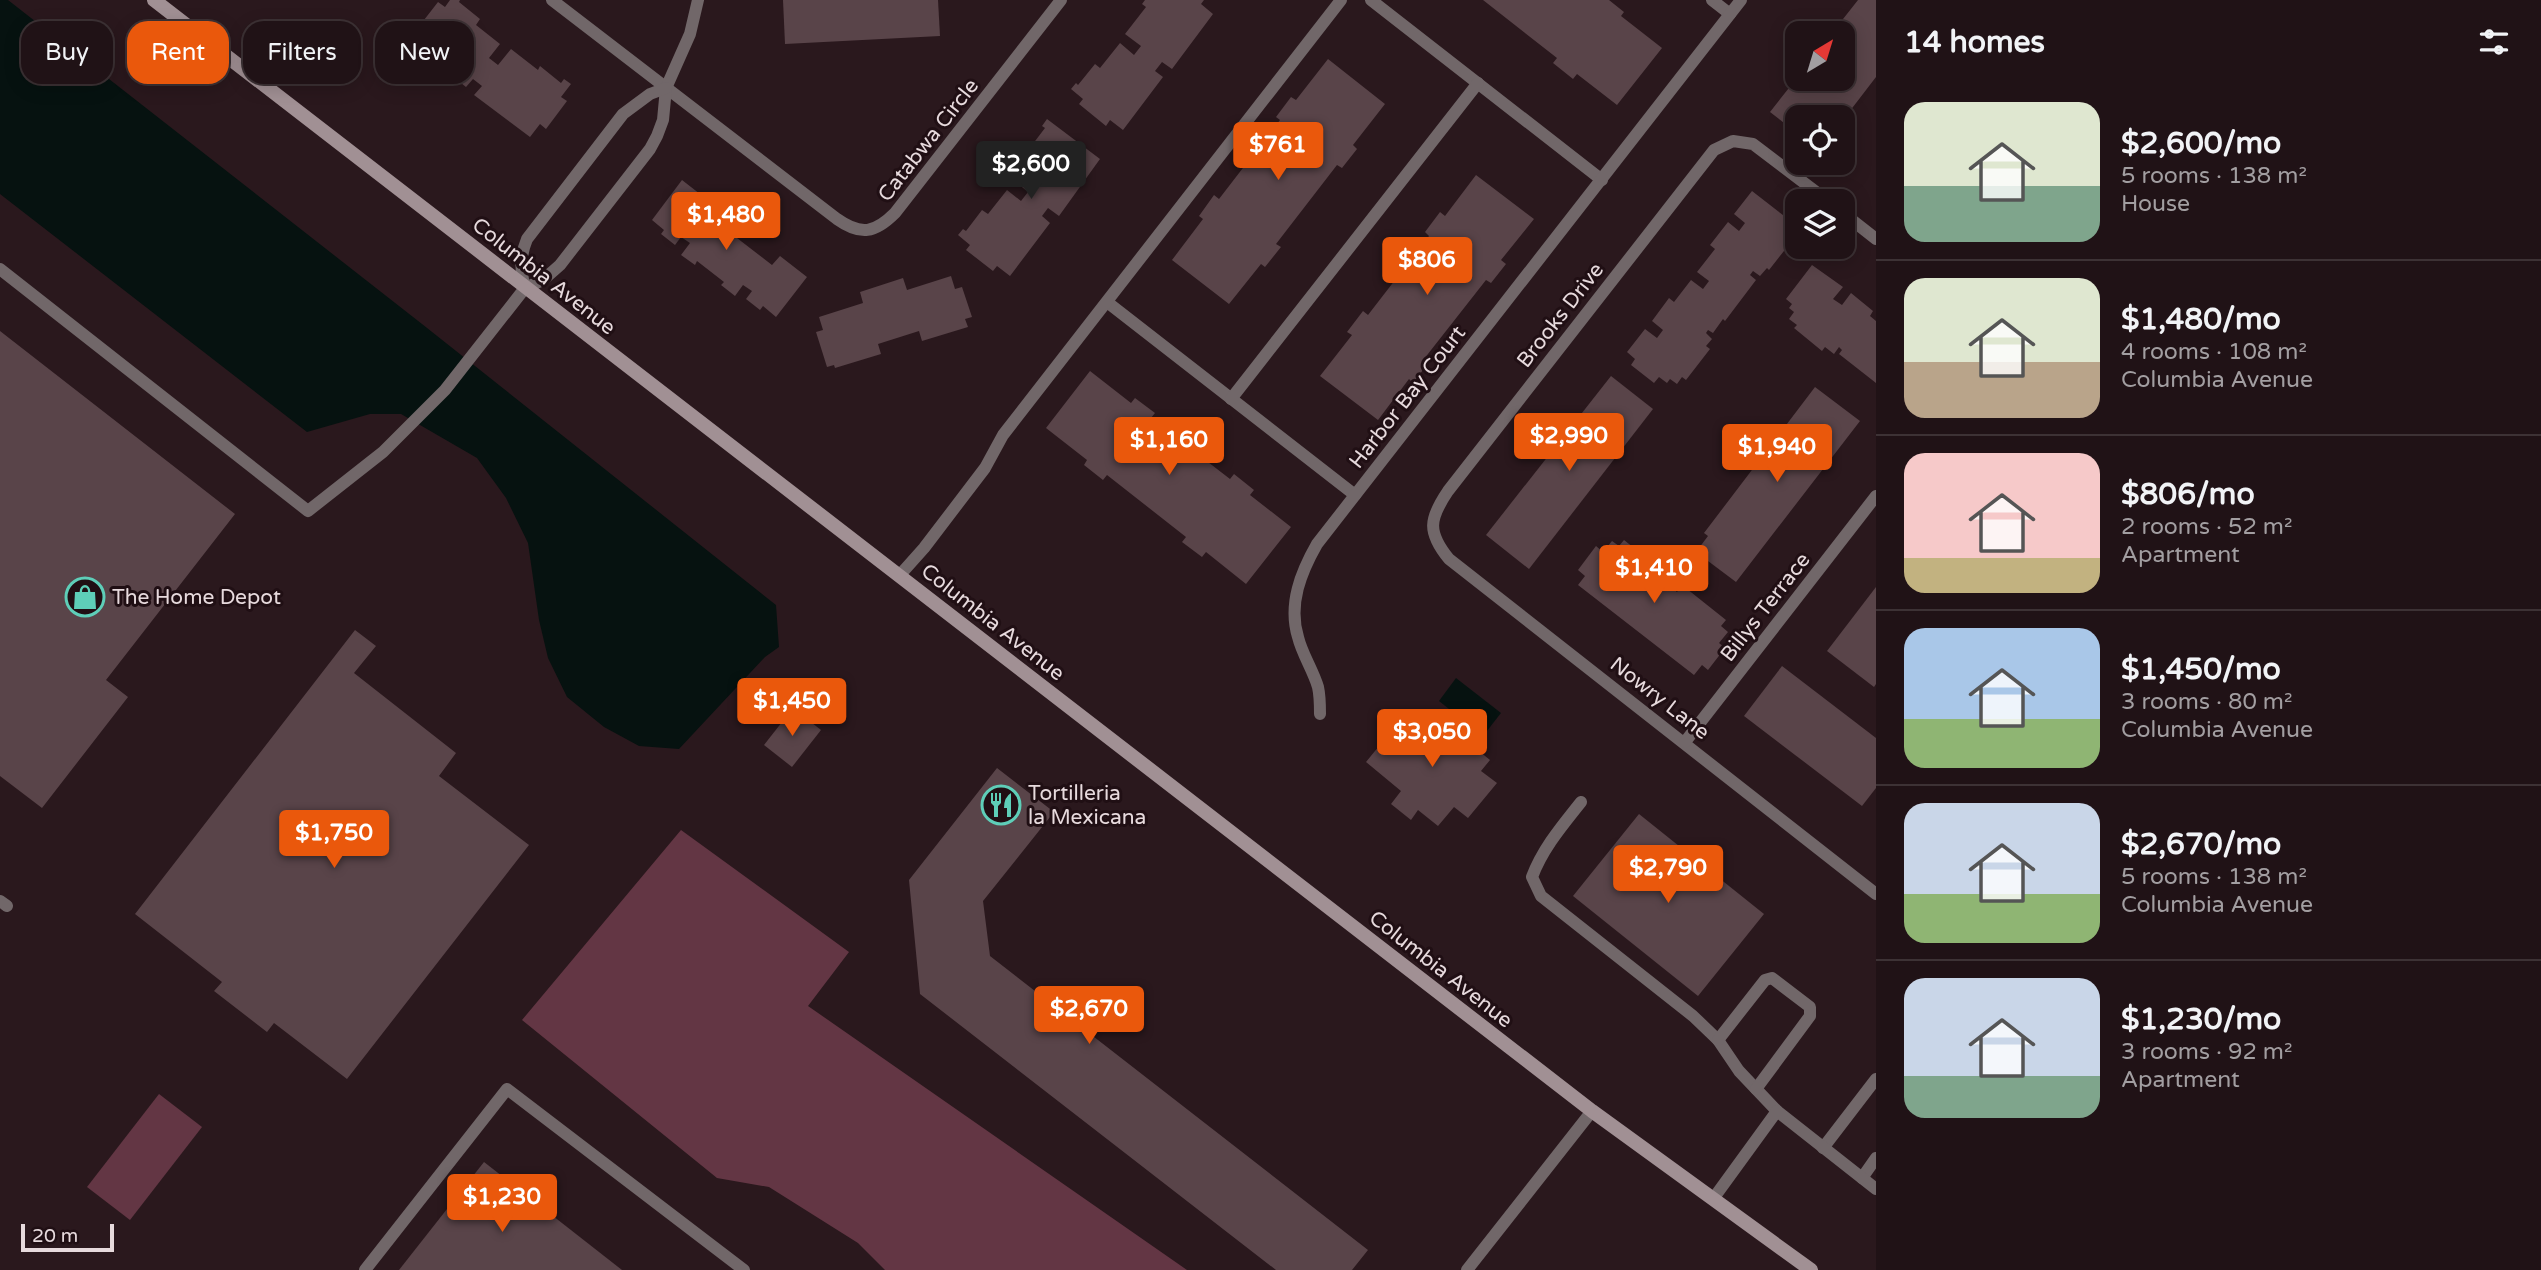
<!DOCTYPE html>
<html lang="en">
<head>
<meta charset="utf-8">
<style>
	body { margin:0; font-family:"Varela Round",sans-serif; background:#281b1f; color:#f1f3f6; height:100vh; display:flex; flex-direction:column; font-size:26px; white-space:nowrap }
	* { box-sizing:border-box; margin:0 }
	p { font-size:23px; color:#a29ea1 }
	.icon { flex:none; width:38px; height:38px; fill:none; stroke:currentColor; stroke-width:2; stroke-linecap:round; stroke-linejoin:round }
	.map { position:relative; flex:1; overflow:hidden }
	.side { display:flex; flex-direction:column; background:#201216; width:665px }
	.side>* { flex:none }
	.hud { position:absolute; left:21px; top:21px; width:665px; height:63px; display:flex; gap:14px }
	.needle { width:46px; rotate:38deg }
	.fabs { position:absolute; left:1785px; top:21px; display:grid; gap:14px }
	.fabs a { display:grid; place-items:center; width:70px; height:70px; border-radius:14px; background:#201216; box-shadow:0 4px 18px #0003,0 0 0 2px #3d3235; font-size:35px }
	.scale { position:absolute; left:21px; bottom:18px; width:93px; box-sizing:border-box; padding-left:7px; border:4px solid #e7dadd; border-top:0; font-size:19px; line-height:24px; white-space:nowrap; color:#e7dadd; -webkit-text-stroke:5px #200f14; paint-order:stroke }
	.price { position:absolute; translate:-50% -60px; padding:0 16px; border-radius:7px; background:#ea580c; color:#fff; font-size:23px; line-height:46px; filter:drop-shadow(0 2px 4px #0008) }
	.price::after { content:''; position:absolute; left:50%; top:42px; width:21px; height:16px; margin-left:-10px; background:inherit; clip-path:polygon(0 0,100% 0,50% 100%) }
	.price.current { background:#222; color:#fff }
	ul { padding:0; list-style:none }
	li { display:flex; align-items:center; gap:21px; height:175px; padding:0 28px }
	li+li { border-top:2px solid #3d3235 }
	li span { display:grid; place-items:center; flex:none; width:196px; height:140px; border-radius:21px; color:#555 }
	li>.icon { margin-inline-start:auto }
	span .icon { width:84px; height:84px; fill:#fffc; stroke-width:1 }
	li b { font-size:30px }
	h2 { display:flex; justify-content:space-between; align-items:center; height:84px; padding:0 28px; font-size:30px }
	.pill { padding:0 24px; border-radius:21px; background:#201216; box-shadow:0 4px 18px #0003,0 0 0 2px #3d3235; font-size:24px; line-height:63px }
	.pill.current { background:#ea580c; color:#fff }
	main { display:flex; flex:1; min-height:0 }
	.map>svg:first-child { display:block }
	.green { fill:#633644 }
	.water { fill:#061210 }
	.building { fill:#594449 }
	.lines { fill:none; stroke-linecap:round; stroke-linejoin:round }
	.lane { stroke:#716769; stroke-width:12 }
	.secondary { stroke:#a19094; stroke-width:14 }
	.labels { text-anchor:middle; stroke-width:6; stroke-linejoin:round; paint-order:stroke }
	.street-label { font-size:21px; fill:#e7dadd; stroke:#200f14 }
	.poi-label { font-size:21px; fill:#e7dadd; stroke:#200f14; text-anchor:start }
</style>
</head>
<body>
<main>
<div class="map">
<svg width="1876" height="1270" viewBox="0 0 1876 1270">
	<rect width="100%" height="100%" fill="#2a181d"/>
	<g class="green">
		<path d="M681,830L849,952L808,1006L1187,1270H885L858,1243L769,1187L717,1178L522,1020Z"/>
		<path d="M159,1094L202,1127L130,1220L87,1187Z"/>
	</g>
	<g class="water">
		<path d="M0,0H8L422,324L776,605L779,647L765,657L679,749L639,746L604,727L567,697L548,658L539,620L528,543L506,498L477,458L401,414H370L307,432L0,194Z"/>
		<path d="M1456,678L1501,713L1483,736L1439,701Z"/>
	</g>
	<g class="building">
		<path d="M450,0H460L459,2L480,19L476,25L500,44L489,58L498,65L511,49L538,70L540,66L561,83L564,79L571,84L561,97L567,101L546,129L540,124L530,137L474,95L482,86L473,79L466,87L414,46L423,34L417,29L438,2L445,7Z"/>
		<path d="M783,0H938L940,36L785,44Z"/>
		<path d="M1145,0H1204L1201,4L1213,14L1172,69L1162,62L1155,71L1163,77L1123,130L1110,120L1106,126L1079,104L1083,99L1071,89L1076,83L1078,85L1095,64L1100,68L1120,43L1134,55L1141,46L1125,34L1146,7L1142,4Z"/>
		<path d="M1483,0H1609L1624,12L1621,16L1662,48L1617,105L1577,74L1573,79L1553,63L1557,58Z"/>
		<path d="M1858,0H1876V77L1843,120V117H1797V133L1770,112L1796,79H1843V33H1832Z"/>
		<path d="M1328,59L1385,104L1353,145L1357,149L1342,168L1337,165L1276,244L1281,247L1265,267L1261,264L1229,304L1172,260L1203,219L1199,216L1214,195L1219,199L1280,120L1276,117L1291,97L1296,100Z"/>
		<path d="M1047,119L1100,159L1059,216L1048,208L1042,216L1050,223L1010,276L997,266L993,271L966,250L970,245L958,235L963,229L966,231L982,210L988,214L1007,190L1021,201L1028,192L1012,179L1033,152L1029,149L1045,128L1042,126Z"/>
		<path d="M1476,175L1534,219L1501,260L1506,264L1491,283L1486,280L1424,359L1429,362L1413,383L1409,379L1378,420L1320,376L1352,335L1347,332L1363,311L1368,315L1429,236L1425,232L1440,212L1445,216Z"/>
		<path d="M682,180L709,201L702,211L772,265L780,256L807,277L776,317L763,306L760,310L746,299L752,291L743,285L735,296L721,285L724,282L697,261L695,265L681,255L690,243L681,237L675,245L661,234L664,230L652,220Z"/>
		<path d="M1752,191L1792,222L1788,227L1795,232L1789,240L1791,242L1769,270L1767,268L1760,276L1753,271L1750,275L1756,280L1725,321L1723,319L1713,333L1708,330L1706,333L1712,339L1706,346L1710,349L1686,380L1682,377L1677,384L1670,379L1667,383L1659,377L1654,383L1631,365L1635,359L1627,352L1645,329L1657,338L1663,330L1652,321L1669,298L1674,302L1691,280L1703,289L1709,281L1697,272L1715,249L1710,245L1728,222L1739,231L1745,223L1734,214Z"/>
		<path d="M1812,265L1843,287L1833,299L1842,305L1851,293L1873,311L1870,316L1876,321V383L1839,354L1842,350L1839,347L1834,354L1825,347L1822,351L1794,328L1797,325L1789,319L1794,312L1789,308L1792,304L1786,299Z"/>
		<path d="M951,276L955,289L962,287L972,317L965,319L968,327L922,341L919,331L878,344L881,354L835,368L834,365L827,367L816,332L823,330L819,317L863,303L860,292L903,278L907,290Z"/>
		<path d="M0,331L235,514L106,680L128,697L42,808L0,776Z"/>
		<path d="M1090,371L1131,403L1135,398L1155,413L1151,418L1230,479L1234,474L1254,490L1250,495L1291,527L1246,584L1206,552L1202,557L1182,542L1186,537L1107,475L1103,480L1084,465L1087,460L1046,428Z"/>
		<path d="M1611,376L1653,409L1529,569L1486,535Z"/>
		<path d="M1815,387L1860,421L1736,582L1696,552L1708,536L1704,533Z"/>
		<path d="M1624,540L1668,575L1663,581L1677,592L1682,585L1726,620L1721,626L1728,632L1719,643L1725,648L1708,670L1702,665L1694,675L1578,585L1585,576L1578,570L1596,546L1603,552L1612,541L1619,546Z"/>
		<path d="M1876,587V684L1874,687L1827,651Z"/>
		<path d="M355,630L376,646L354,673L456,753L439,776L529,845L347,1079L274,1023L267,1032L214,991L222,982L135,914Z"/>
		<path d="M1782,666L1876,738V788L1862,806L1744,716Z"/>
		<path d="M793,708L821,730L792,767L764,745Z"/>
		<path d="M1431,712L1490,760L1481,771L1497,783L1468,818L1454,807L1438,826L1418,810L1411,820L1391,804L1401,791L1366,762L1406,713L1420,724Z"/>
		<path d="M997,768L1054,812L983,901L990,956L1368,1250L1352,1270H1276L920,994L909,880Z"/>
		<path d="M1639,814L1764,914L1698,996L1573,896Z"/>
		<path d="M484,1162L622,1270H399Z"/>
	</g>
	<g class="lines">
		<g class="lane">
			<path d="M552,0L837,219C861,236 875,233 895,213L1061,0"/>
			<path d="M1371,0L1602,180"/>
			<path d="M1712,0L1730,14"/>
			<path d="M1828,201L1753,144L1733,141L1714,150L1448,491C1429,519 1427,532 1449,559L1876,894"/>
			<path d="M1843,213L1876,239"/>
			<path d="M0,269L308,511L383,452L445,390L525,288L543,280L560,265L650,149L657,136L663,120L666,88L690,34L698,0"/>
			<path d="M525,288C520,270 520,256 527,239L623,114L650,94L666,88"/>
			<path d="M1107,302L1355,495"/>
			<path d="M1231,399L1478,83"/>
			<path d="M899,576L924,548L985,468L1003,435L1341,0"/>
			<path d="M1320,714C1320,705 1320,696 1318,687C1313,670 1302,654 1298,637C1288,604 1301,572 1317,544L1741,0"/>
			<path d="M1685,742L1876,496"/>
			<path d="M1581,802C1562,826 1543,848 1532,877L1541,896L1693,1016L1718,1040L1739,1071L1777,1111"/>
			<path d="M0,901L7,906"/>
			<path d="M1718,1040L1765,980L1772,978L1810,1007V1016L1756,1089"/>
			<path d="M1823,1148L1876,1079"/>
			<path d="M1862,1178L1876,1158"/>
			<path d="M1713,1199L1777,1111L1876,1189"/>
			<path d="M365,1270L507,1089L744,1270"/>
			<path d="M1467,1270L1592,1111"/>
		</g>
		<path class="secondary" d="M154,0L1592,1111L1811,1270"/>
	</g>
	<defs>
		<symbol id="shop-ring" viewBox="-11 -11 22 22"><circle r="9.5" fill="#200f14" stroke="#5eceb8" stroke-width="1.5"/><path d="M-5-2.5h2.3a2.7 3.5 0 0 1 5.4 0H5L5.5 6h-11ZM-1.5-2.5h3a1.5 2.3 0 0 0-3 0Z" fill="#5eceb8"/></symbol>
		<symbol id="restaurant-ring" viewBox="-11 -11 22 22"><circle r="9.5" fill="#200f14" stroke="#5eceb8" stroke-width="1.5"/><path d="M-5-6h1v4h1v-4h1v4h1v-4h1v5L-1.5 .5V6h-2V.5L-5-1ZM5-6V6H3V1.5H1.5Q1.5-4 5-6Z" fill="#5eceb8"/></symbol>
	</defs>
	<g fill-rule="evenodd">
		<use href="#shop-ring" x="63" y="575" width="44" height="44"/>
		<use href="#restaurant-ring" x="979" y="783" width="44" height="44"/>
	</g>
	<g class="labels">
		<g class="street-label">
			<text transform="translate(928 140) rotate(-52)" y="7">Catabwa Circle</text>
			<text transform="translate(544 276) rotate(38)" y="7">Columbia Avenue</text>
			<text transform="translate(1560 315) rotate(-52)" y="7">Brooks Drive</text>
			<text transform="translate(1407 397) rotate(-52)" y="7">Harbor Bay Court</text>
			<text transform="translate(1765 607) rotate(-52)" y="7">Billys Terrace</text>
			<text transform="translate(993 622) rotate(38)" y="7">Columbia Avenue</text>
			<text transform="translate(1660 698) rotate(38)" y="7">Nowry Lane</text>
			<text transform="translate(1441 969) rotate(38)" y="7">Columbia Avenue</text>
		</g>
		<g class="poi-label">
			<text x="112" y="604">The Home Depot</text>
			<text x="1028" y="800">Tortilleria<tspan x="1028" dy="24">la Mexicana</tspan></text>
		</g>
	</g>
</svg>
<div class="fabs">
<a><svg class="needle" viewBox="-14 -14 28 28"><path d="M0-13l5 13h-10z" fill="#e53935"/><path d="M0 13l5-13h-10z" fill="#a29ea1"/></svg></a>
<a><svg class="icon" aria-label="locate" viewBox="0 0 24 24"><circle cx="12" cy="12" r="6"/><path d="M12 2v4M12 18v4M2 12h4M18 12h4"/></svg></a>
<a><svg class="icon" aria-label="layers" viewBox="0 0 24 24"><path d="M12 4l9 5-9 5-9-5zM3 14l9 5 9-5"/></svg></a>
</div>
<div class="scale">20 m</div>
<b class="price" style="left:1278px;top:182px">$761</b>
<b class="price current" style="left:1031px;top:201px">$2,600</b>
<b class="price" style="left:726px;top:252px">$1,480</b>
<b class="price" style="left:1427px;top:297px">$806</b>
<b class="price" style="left:1569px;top:473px">$2,990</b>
<b class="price" style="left:1169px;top:477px">$1,160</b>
<b class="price" style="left:1777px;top:484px">$1,940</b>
<b class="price" style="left:1654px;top:605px">$1,410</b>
<b class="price" style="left:792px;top:738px">$1,450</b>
<b class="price" style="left:1432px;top:769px">$3,050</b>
<b class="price" style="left:334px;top:870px">$1,750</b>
<b class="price" style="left:1668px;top:905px">$2,790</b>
<b class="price" style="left:1089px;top:1046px">$2,670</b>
<b class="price" style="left:502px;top:1234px">$1,230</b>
<div class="hud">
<a class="pill">Buy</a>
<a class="pill current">Rent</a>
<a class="pill">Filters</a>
<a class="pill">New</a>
</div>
</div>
<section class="side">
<h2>14 homes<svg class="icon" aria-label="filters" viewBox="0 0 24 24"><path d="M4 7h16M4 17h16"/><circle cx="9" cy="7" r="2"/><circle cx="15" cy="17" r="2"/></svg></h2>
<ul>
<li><span style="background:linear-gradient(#dfe7d0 60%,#7fa58c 0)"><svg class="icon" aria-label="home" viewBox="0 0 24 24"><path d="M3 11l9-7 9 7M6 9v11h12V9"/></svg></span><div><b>$2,600/mo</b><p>5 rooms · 138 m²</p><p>House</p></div></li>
<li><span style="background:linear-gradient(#dfe7d0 60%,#b9a48a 0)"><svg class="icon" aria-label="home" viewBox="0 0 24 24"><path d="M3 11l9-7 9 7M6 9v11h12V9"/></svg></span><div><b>$1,480/mo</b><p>4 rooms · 108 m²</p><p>Columbia Avenue</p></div></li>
<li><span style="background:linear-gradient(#f6c9c9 75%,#c2b280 0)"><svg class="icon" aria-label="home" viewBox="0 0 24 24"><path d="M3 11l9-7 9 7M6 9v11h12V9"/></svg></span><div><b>$806/mo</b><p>2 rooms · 52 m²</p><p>Apartment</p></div></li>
<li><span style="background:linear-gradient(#a9c7e8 65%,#8fb573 0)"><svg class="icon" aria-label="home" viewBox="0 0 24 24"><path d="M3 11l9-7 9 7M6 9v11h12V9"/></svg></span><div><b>$1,450/mo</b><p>3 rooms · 80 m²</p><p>Columbia Avenue</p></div></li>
<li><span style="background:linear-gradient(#c9d6e8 65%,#8fb573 0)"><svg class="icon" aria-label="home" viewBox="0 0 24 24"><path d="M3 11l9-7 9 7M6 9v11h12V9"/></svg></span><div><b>$2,670/mo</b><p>5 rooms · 138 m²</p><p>Columbia Avenue</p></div></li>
<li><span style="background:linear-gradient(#c9d6e8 70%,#7fa58c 0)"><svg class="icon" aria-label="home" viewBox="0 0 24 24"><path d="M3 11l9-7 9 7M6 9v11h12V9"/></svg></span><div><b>$1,230/mo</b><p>3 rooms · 92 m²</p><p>Apartment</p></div></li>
</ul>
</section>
</main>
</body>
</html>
